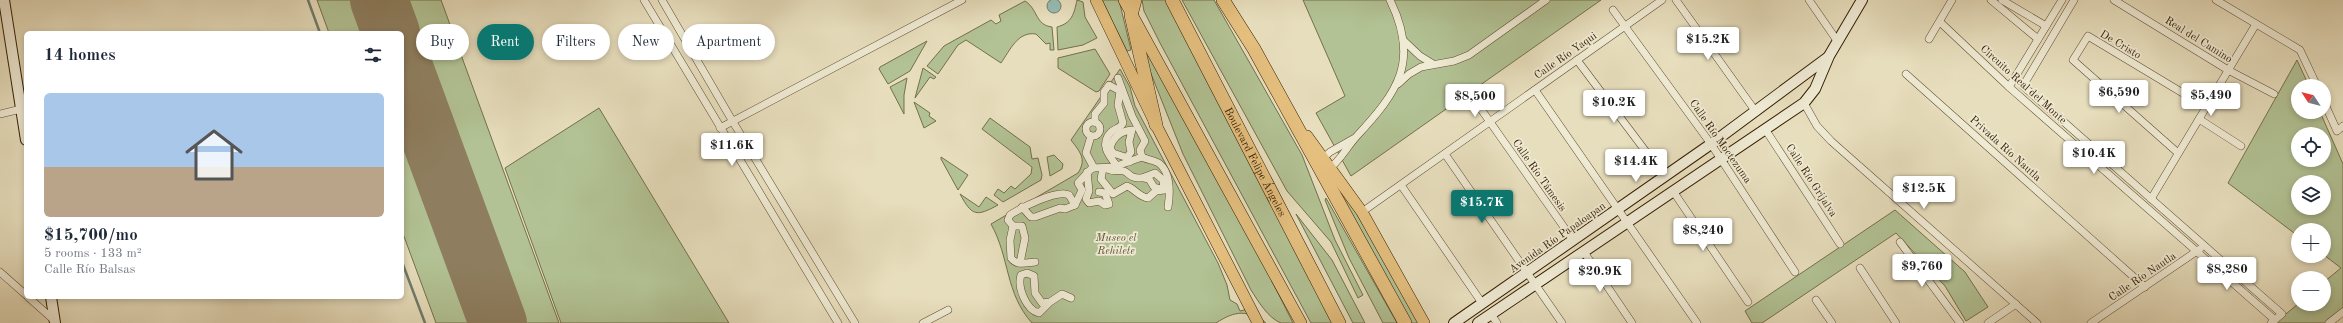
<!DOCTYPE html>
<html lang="en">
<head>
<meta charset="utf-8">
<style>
	body { margin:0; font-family:"Old Standard TT",serif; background:#f6f6f7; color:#1f2937; height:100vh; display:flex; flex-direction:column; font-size:15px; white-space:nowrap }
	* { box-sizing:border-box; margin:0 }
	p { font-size:13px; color:#747a83 }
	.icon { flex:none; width:22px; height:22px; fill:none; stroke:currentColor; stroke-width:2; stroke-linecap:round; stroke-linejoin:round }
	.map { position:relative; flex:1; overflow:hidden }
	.details { position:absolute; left:24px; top:31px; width:380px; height:268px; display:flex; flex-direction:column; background:#fff; border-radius:6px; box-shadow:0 2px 6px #0003 }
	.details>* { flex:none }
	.top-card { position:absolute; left:416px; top:24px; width:380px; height:36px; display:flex; gap:8px }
	.needle { width:26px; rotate:306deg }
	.fabs { position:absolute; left:2291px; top:79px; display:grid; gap:8px }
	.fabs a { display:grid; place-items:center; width:40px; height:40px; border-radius:50%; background:#fff; box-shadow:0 2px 6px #0003; font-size:20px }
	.price { position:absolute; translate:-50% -34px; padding:0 9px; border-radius:4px; background:#fff; color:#222; font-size:13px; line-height:26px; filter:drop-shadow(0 1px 2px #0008) }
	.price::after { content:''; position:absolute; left:50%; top:24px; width:12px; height:9px; margin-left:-6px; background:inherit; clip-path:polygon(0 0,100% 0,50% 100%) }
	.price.on { background:#0f766e; color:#fff }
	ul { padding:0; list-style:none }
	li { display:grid; align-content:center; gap:8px; height:212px; padding:0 20px }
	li+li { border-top:1px solid #e0e1e3 }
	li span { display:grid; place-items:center; height:124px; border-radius:6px; color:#555 }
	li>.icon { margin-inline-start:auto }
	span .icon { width:72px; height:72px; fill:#fffc; stroke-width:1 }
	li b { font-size:17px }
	h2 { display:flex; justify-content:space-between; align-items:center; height:48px; padding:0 20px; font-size:17px }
	.pill { padding:0 14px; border-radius:18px; background:#fff; box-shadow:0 2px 6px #0003; font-size:14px; line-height:36px }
	.pill.on { background:#0f766e; color:#fff }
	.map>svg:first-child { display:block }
	.green { fill:#b2c294; stroke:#74704a; fill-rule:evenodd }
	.water { fill:#97bcb4; stroke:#707d6c }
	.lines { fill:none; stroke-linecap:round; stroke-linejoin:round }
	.stream { stroke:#707d6c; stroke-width:2.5 }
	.runway { stroke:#8e7e5f; stroke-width:58 }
	.street-casing { stroke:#624e30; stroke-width:8 }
	.secondary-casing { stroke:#361e01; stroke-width:12 }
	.primary-casing { stroke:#361e01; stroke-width:12 }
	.highway-casing { stroke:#361e01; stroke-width:14 }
	.street { stroke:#efead4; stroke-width:7 }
	.secondary { stroke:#efead4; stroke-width:10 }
	.primary { stroke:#e4bf7e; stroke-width:11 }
	.highway { stroke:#e4bf7e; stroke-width:13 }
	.labels { text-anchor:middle; stroke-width:3.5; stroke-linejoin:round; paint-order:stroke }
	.street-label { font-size:11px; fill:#361e01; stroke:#efead4 }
	.park-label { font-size:11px; font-style:italic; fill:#5b4f2d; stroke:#efead4 }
</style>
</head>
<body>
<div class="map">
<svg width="2343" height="323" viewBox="0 0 2343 323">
	<rect width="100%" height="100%" fill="#e7debd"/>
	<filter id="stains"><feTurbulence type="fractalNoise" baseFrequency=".005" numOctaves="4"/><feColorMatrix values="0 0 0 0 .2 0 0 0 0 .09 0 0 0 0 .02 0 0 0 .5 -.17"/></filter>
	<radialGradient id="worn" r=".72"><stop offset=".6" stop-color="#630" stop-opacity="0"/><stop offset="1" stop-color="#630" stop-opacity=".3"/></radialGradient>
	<g class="green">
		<path d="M317,0H361L374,33H329Z"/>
		<path d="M397,0H441L559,323H516Z"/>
		<path d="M1077,0L1083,2L1085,17L1097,38L1083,45L1058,50L1057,27C1072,23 1074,14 1077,0Z"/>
		<path d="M1102,0H1119L1131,50L1127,51Z"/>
		<path d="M1142,0H1166L1340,323H1311L1160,43L1144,11Z"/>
		<path d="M1182,0H1214L1302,155L1335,240L1363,295L1358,298L1331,242L1287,191Z"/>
		<path d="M1303,0H1601L1351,176L1316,113L1345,96Z"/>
		<path d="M1025,1C1038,9 1035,25 1052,27L1054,50H1050V43L1046,44L1036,34C1018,31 1010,50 1001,63L966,40L958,45L938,74L927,66L944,46L991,20L996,24L1001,21L999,15Z"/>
		<path d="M927,41L910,71L888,84L879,69L880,67Z"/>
		<path d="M1095,49L1110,74L1099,91L1096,92L1058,68V58Z"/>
		<path d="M1149,53L1250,237L1293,323C1290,323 1284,323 1281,323C1268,318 1258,301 1251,290L1183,154L1144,56Z"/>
		<path d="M2297,60L2309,86H2298V112H2320L2343,164V311L2328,323H2275L2298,304H2324V282L2341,268L2324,255V230H2298V236L2228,183ZM2298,134H2324V160H2298ZM2298,182H2324V208H2298Z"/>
		<path d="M923,68L936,77L934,79L930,77L915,98Z"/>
		<path d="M1120,69L1130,87L1135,106L1218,263L1227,285L1230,300L1237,304L1240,311L1248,309L1266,323C1247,310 1236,310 1216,323H1032C1005,293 1010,258 991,224L1078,173C1087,159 1080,152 1071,140Z"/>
		<path d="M907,78L904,95V114L890,87Z"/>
		<path d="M914,102L930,113L929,116L936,121L924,128Z"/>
		<path d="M599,108L729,323H561L505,168Z"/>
		<path d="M402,111L480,323H436L402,231Z"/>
		<path d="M990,118L1030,147L1032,159L1038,158L1042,175L1041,180L1003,202L994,195L998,189L1004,193L1011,186L1015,189L1031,174L1032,167L982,129Z"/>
		<path d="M1054,155L1063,164L1062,169L1050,176L1047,157Z"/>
		<path d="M941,157L968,175L958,190L941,159Z"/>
		<path d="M1331,171L1422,323H1412L1328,173Z"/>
		<path d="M960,194L979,207L986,197L998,205C976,217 972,216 960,194Z"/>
		<path d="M1326,198L1397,323H1383L1349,258L1325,200Z"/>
		<path d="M1895,210L1965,272L1988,307L1966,321L1945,286L1896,233L1762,323H1752L1745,311Z"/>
		<path d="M1296,214L1332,260L1365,323H1353Z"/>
	</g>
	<circle class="water" cx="1054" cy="6" r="7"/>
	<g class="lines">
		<g class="stream">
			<path d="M308,0L320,33"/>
			<path d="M402,262L425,323"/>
		</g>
		<g class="runway">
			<path d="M379,0L391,33"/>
			<path d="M402,62L498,323"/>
		</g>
		<defs>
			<g id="street">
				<path d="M644,0L838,323"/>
				<path d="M662,0L733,122L855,323"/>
				<path d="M1676,0L1756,112"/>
				<path d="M1809,0L1838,42"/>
				<path d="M1991,0L2038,39"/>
				<path d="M2002,0L2046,26"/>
				<path d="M2074,0L2023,86L2282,314L2271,323"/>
				<path d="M2114,0L2228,70L2274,94"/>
				<path d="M2216,0L2300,50L2317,86"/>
				<path d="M1613,10L1711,144L1795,272"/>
				<path d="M1940,22L2009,87L2275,320"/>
				<path d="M1929,39L1952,0"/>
				<path d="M1403,40L1420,56L1433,64"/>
				<path d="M1577,60L1665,177"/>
				<path d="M1906,74L2145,287"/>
				<path d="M1118,78L1132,116L1145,141L1140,150L1142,157C1147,160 1156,160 1160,164C1171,174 1170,194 1168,207"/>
				<path d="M1398,84L1409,74L1421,67L1454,61L1469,55L1546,0"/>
				<path d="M2009,87L2062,0"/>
				<path d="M1535,90L1697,323"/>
				<path d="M1476,102L1573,240"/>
				<path d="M2324,102L2337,131L2343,126"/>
				<path d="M1804,103L1817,126L1831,141L2037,323"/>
				<path d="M0,114L21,109"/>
				<path d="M2199,119L2241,146"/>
				<circle cx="1093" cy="129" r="7"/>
				<path d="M1095,122V114L1104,103V92L1109,85L1120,91L1118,105L1123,123C1120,129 1115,128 1111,132C1099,144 1109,156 1117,166"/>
				<path d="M720,128L962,0"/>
				<path d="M1765,129L1840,244"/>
				<path d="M1091,136L1086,153L1094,168"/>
				<path d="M2178,153L2073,60L2088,36L2206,107"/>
				<path d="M1445,154L1562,323"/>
				<path d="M1128,158L1113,153L1110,148C1113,137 1121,131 1132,130L1129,142L1131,152L1128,156L1129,162"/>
				<path d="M1320,161L1330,152L1353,139"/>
				<path d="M1103,168L1101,179L1113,194L1127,186C1135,189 1139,197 1148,198L1156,191L1164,190L1163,180L1155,173C1147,176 1141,180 1133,177C1130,176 1127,172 1124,171C1117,169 1112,173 1106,168"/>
				<path d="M1328,170C1340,161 1347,147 1356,137C1398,92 1420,61 1390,0"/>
				<path d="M1087,172L1089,191L1086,199L1089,203L1099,201L1105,205L1109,204L1105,193L1099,192"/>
				<path d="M1144,178L1149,179L1154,187L1161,189"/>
				<path d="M1401,185L1482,303"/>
				<path d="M1673,191L1748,302"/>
				<path d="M2151,199L2256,24"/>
				<path d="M1022,207L1031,217H1035L1060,208L1065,209L1075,205L1082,190L1078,183L1092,168L1114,167L1142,157"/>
				<path d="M1362,212L1662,0"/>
				<path d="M1013,226L1008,220L1010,215C1021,208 1057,189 1069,195L1075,205"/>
				<path d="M1900,242L1960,323"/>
				<path d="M1584,252L1632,323"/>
				<path d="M1020,263L1025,238L1022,226H1013L1010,240L1011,258C1017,266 1026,263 1035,262"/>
				<path d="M1860,268L1896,323"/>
				<path d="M0,272L26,295"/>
				<path d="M28,297L55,321"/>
				<path d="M1816,300L1832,323"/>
				<path d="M1050,302L1039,313C1026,310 1017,287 1021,275L1027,273L1034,276L1035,293L1042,303L1050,302L1062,294L1071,298"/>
				<path d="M1491,314L1497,323"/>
				<path d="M923,323L948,310"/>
				<path d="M1988,323L2016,304"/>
				<path d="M2091,323L2200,249"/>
				<path d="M2329,323L2343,312"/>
			</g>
			<g id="secondary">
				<path d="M4,0L26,140"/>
				<path d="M51,297L55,323"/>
				<path d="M1454,323L1711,144L1827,58"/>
				<path d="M1478,323L1804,103L1815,89L1829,56L1862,0"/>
			</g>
			<g id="primary">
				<path d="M1096,0L1156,125L1258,323"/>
				<path d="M1124,0L1301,323"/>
				<path d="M1307,136L1362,212L1424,323"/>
			</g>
			<g id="highway">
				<path d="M1135,0L1131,15L1156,125"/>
				<path id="s1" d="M1172,0L1339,323"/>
				<path d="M1223,0L1254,49L1405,323"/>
			</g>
		</defs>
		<use href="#street" class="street-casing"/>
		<use href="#secondary" class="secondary-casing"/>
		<use href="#primary" class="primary-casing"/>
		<use href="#highway" class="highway-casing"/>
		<use href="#street" class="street"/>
		<use href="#secondary" class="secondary"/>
		<use href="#primary" class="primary"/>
		<use href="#highway" class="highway"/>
	</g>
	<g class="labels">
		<g class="street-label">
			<text transform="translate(2199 39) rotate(32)" y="4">Real del Camino</text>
			<text transform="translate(2121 44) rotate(31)" y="4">De Cristo</text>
			<text transform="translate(1565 55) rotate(-35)" y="4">Calle Río Yaqui</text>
			<text transform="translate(2024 84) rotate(42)" y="4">Circuito Real del Monte</text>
			<text transform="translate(1721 141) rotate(55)" y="4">Calle Río Moctezuma</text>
			<text transform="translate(2006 148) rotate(42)" y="4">Privada Río Nautla</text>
			<text dy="4" stroke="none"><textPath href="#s1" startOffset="182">Boulevard Felipe Ángeles</textPath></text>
			<text transform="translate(1540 175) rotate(55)" y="4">Calle Río Támesis</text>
			<text transform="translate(1812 180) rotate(57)" y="4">Calle Río Grijalva</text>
			<text transform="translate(1557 237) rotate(-35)" y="4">Avenida Río Papaloapan</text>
			<text transform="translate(2142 276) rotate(-34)" y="4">Calle Río Nautla</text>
		</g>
		<g class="park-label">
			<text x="1116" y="241">Museo el<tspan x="1116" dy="13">Rehilete</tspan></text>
		</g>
	</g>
	<rect width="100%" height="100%" filter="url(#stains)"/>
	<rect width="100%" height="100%" fill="url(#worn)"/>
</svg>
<div class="fabs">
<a><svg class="needle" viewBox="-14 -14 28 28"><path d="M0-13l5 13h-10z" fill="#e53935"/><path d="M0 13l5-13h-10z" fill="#747a83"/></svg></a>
<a><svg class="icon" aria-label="locate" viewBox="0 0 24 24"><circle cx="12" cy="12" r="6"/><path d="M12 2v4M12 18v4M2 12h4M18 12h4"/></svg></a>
<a><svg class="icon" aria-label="layers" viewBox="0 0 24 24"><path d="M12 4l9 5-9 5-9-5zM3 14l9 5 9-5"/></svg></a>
<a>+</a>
<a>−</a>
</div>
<b class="price" style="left:1708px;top:61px">$15.2K</b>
<b class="price" style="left:2119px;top:114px">$6,590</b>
<b class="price" style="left:2211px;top:117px">$5,490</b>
<b class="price" style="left:1475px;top:118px">$8,500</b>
<b class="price" style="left:1614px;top:124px">$10.2K</b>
<b class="price" style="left:732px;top:167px">$11.6K</b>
<b class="price" style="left:2094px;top:175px">$10.4K</b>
<b class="price" style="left:1636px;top:183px">$14.4K</b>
<b class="price" style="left:1924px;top:210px">$12.5K</b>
<b class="price on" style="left:1482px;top:224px">$15.7K</b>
<b class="price" style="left:1703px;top:252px">$8,240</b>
<b class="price" style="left:1922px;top:288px">$9,760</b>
<b class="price" style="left:2227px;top:291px">$8,280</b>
<b class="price" style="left:1600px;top:293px">$20.9K</b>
<div class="top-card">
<a class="pill">Buy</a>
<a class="pill on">Rent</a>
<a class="pill">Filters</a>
<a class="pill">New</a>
<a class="pill">Apartment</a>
</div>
<section class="details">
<h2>14 homes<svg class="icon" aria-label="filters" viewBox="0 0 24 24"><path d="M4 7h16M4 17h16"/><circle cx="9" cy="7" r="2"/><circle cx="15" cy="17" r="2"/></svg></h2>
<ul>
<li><span style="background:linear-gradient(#a9c7e8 60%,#b9a48a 0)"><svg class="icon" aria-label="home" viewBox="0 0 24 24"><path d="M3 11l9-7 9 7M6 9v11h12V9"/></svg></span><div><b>$15,700/mo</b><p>5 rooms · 133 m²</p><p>Calle Río Balsas</p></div></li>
</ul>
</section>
</div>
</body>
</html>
